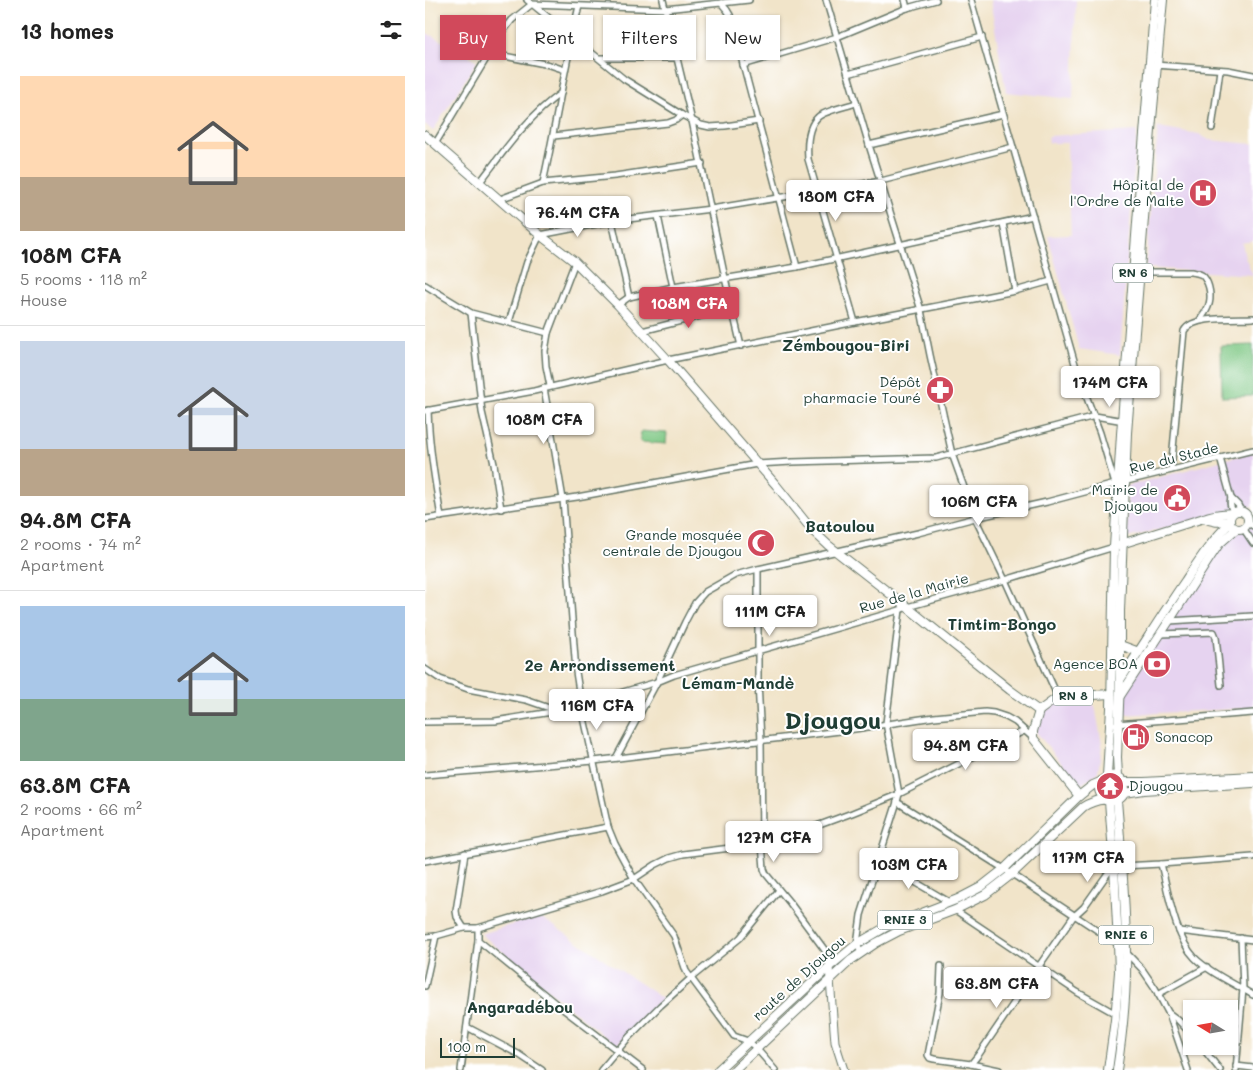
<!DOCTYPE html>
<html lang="en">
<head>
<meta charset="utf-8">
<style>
	body { margin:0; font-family:Mali,sans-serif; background:#f2f2f2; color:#222; height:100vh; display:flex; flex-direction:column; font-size:19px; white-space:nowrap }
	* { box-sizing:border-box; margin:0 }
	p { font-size:16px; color:#767676 }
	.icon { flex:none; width:28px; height:28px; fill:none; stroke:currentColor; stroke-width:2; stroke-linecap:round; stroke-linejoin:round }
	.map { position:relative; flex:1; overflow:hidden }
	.panel { display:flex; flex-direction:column; background:#fff; width:425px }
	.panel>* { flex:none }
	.guide { position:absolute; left:15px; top:15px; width:475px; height:45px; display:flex; gap:10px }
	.needle { width:32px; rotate:281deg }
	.controls { position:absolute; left:758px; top:1000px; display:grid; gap:10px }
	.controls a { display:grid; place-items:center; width:55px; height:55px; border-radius:0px; background:#fff; box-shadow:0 1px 4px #0004; font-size:25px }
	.scale { position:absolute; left:15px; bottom:12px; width:75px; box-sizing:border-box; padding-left:5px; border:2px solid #1f3d34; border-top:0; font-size:14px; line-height:18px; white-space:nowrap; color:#1f3d34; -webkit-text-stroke:4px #fff; paint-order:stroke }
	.price { position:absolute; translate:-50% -42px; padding:0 11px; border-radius:5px; background:#fff; color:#222; font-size:16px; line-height:32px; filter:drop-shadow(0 1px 2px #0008) }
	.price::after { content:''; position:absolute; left:50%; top:30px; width:15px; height:11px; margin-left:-8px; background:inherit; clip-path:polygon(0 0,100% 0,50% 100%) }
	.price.selected { background:#d1495b; color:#fff }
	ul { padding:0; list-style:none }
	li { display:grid; align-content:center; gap:10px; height:265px; padding:0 20px }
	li+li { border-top:1px solid #e0e0e0 }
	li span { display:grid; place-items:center; height:155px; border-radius:0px; color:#555 }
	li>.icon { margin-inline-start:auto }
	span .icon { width:90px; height:90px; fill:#fffc; stroke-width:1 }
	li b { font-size:21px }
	h2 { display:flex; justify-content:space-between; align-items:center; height:60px; padding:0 20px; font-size:21px }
	.tag { padding:0 18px; border-radius:0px; background:#fff; box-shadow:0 1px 4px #0004; font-size:18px; line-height:45px }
	.tag.selected { background:#d1495b; color:#fff }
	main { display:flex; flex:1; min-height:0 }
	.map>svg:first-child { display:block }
	.built { fill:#e6d3f0 }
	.green { fill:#7ec784; stroke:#4e825c }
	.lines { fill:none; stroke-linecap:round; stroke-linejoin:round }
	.minor-casing { stroke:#687768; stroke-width:8 }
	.secondary-casing { stroke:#687768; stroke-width:9 }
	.primary-casing { stroke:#687768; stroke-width:10 }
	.trunk-casing { stroke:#687768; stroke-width:10 }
	.minor { stroke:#fff; stroke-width:5 }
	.secondary { stroke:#fff; stroke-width:7 }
	.primary { stroke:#fff; stroke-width:8 }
	.trunk { stroke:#fff; stroke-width:8 }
	.labels { text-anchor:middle; stroke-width:4; stroke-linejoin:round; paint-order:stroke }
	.shield { fill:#fff; stroke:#627771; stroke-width:1 }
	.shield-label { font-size:12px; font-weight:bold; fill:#1f3d34 }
	.poi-label { font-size:14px; fill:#1f3d34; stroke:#fff; text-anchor:end }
	.street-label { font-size:14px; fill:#1f3d34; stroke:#fff }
	.quarter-label { font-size:16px; font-weight:bold; fill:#1f3d34; stroke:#fff }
	.town-label { font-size:24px; font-weight:bold; fill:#1f3d34; stroke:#fff }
</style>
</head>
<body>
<main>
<section class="panel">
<h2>13 homes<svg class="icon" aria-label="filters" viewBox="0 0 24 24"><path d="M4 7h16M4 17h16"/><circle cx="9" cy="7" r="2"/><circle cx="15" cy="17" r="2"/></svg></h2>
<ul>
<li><span style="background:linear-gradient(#ffd9b3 65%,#b9a48a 0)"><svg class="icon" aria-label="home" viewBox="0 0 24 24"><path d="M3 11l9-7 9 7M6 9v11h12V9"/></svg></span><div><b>108M CFA</b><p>5 rooms · 118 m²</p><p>House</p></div></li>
<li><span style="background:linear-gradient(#c9d6e8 70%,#b9a48a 0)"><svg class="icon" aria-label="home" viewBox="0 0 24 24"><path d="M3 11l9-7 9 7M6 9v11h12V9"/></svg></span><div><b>94.8M CFA</b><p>2 rooms · 74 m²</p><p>Apartment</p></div></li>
<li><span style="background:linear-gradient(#a9c7e8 60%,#7fa58c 0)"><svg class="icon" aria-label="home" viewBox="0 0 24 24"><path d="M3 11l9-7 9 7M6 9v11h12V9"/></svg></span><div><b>63.8M CFA</b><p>2 rooms · 66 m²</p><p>Apartment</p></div></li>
</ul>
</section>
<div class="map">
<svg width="828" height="1070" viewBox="0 0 828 1070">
	<rect width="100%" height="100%" fill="#fff"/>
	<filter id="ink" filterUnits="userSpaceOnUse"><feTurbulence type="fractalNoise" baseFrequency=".02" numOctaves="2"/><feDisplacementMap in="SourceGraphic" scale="10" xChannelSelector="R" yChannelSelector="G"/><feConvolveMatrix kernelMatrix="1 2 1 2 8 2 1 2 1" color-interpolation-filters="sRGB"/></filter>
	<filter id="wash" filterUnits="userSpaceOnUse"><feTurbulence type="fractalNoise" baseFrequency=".0096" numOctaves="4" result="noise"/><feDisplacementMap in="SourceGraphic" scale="20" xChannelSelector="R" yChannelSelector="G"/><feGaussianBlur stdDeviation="1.12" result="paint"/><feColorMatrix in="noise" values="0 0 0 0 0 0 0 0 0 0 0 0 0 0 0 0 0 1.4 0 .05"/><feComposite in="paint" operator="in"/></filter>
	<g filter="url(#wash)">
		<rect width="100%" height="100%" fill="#f1e4c9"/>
		<g class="built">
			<path d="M565,0H651L648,99L581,92Z"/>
			<path d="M0,32L52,61L8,131L0,124Z"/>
			<path d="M733,127L774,134L784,140L828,144V241L817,243L820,257L828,275L721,268Z"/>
			<path d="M712,131L695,355L654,349L623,236L646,235L642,143H624L623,136Z"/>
			<path d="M828,452V506L702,538V486Z"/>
			<path d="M828,521V708L695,715L696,698L789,553L816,524Z"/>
			<path d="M638,701L665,702L670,706L677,744L675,760L673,772L657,784L653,783L611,732L616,714L627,706Z"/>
			<path d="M114,916L238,999L191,1046L56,934Z"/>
		</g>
		<g class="green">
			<path d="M828,345V396L797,397L796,346Z"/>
			<path d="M216,431L242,433L241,444L215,442Z"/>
		</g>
	</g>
	<g filter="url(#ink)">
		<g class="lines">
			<defs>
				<g id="minor">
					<path d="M102,0L199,79L257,115L276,125L285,127L300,126L334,121"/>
					<path d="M238,0L267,121L300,278L316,346"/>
					<path d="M401,0L444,145L496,310L505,355L527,454L550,518L580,580L633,697"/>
					<path d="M480,0L482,8"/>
					<path d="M546,0L652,371L675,433L690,484"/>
					<path d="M296,3L302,10L305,15L372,267"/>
					<path d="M64,53L125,65L140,70"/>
					<path d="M175,58H252"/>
					<path d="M318,65L412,37L482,8L511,0"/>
					<path d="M729,65L803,70L828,75"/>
					<path d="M423,74L557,37"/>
					<path d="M787,128L795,70"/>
					<path d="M129,136L243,123L251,120L257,115"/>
					<path d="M10,144L76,34L87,20L107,4L240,9L324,0"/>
					<path d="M444,145L578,114"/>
					<path d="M55,182C79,151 103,116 136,93"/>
					<path d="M118,183C131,124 140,65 154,6"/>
					<path d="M75,199L118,183L190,176L277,163"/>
					<path d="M233,216L248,287"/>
					<path d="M187,221L204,297"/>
					<path d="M578,223L590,291"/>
					<path d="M715,272H766C770,273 775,273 778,276C785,284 787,298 783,307C781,312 778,316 774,321"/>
					<path d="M0,285L46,313L123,333"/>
					<path d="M193,305L204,297L248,287L372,267L608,216"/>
					<path d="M46,313L57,412L69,464L76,509"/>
					<path d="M84,322L102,262L115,235L187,221L286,209L456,181L588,147"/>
					<path d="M430,322L383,159C382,145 382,127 393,117C399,111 423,106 431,103"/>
					<path d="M217,331L307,308"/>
					<path d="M125,386L121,366L120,351L123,333L150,262"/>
					<path d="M119,388L138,499L151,672L156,704L183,827L190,844L209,879L249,936L261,971L266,978L309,1036L323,1041L331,1048L350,1070"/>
					<path d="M3,410C4,446 10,481 16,517"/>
					<path d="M0,411L109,391L243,360L430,322L590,291L626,281"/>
					<path d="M795,458L806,498C804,504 806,507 808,512"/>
					<path d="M746,470L759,331C768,315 811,319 828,318"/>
					<path d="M806,498L813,505L816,511"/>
					<path d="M0,519L152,497L332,464L367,462L511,458L670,416L699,421"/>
					<path d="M823,522L828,526"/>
					<path d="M818,528L828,543"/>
					<path d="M333,569V682L336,740L337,844L339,869L341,874L365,903L399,949L403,957L404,967"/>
					<path d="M744,621L828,616"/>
					<path d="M736,634L789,632L791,637L796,685"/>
					<path d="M0,669L15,679L43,689L101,700L133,711"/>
					<path d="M0,722L70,721L133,711L232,682L249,675L475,610L482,607L580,580L689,547"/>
					<path d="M691,724L828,713"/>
					<path d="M191,758L232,682L260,622L270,603L280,592L310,575L333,569L493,533L550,518L622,502L690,484L828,450"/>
					<path d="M0,775L169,761L423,730L509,717L560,712L569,713L581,717L590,722L608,738"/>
					<path d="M472,802L587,874L693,944L717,969L730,988L744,1014L763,1070"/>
					<path d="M453,860L524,902"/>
					<path d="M0,861L183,827"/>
					<path d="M736,864C743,891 750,938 770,958C785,973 810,984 828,995"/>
					<path d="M697,866L736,864L828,857"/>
					<path d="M530,910L652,992L691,1014"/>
					<path d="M39,928L32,917L31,911L40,853"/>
					<path d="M53,928V940L130,1003L218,1070"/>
					<path d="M754,931L828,940"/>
					<path d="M0,937L11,936L39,928H53L177,891L209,879L230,865L244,858L258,854L337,844L370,834L427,813L474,794L599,731"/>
					<path d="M436,953L432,944L436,915L472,802L474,794L461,723L475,610"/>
					<path d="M516,966L515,993L503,1055L505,1058L509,1059L546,1064L574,1070"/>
					<path d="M0,986L11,936"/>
					<path d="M733,994L782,967"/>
					<path d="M745,1014L753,1020L766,1034"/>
					<path d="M42,1027L93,1054L117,1070"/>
					<path d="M776,1046L795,1070"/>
					<path d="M546,1064L554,1054L614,966L648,917L659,907L683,873L689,867"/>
					<path d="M811,1066L828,1068"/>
					<path d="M36,1070L53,940"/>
					<path d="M176,1070L204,1037L235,1006L266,978L315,938L354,890"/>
					<path d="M811,1070L818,989L816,938"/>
				</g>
				<path id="secondary" d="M404,967L410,1042L419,1070"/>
				<g id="primary">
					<path d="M0,135L115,235L150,262L193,305L243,360L351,485L387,530L403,545L482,607L585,690L614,711"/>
					<circle cx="814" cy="520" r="9"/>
					<path d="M779,518C788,523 795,522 804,521"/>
					<path d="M693,545L779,518C788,514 797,514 807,513"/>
					<path d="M695,645L714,652"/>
					<path d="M695,680C717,647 738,613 760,581C774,560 787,540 805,523"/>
					<path d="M695,696L744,621L786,556L794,544L811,529"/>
					<path d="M682,776L686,708L689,547L696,434L715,183L730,0"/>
					<path d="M693,776L692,757L695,680V611L702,433L726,130L738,0"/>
					<path d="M654,796L608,738V731L614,711L633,697L686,694"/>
					<path d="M683,1070L690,1020L694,972L693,944L689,866L684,801"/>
					<path d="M692,1070C698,1031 702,992 701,952C701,902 696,851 692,800"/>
				</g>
				<g id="trunk">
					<path d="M699,782H719L828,776"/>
					<path d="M700,793L719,790L828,783"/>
					<path d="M293,1070L404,967L432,944L461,927L533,899L556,887L579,869L654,796L668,785L675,782"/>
					<path d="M309,1070L426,960L451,943L474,931L530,910L560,895L587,874L658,807C662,804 674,799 680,800C683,800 685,802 688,801C694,801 700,796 700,789C700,764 659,778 680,800"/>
				</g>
			</defs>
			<use href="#minor" class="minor-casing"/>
			<use href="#secondary" class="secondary-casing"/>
			<use href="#primary" class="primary-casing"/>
			<use href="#trunk" class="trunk-casing"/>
			<use href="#minor" class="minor"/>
			<use href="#secondary" class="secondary"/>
			<use href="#primary" class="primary"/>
			<use href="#trunk" class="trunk"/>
		</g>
	</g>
	<defs>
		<symbol id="hospital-disc" viewBox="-11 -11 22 22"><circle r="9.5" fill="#d1495b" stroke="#fff"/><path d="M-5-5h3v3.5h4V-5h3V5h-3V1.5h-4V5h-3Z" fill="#fff"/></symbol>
		<symbol id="pharmacy-disc" viewBox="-11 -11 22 22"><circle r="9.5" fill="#d1495b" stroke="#fff"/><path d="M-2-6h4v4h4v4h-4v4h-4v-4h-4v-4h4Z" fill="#fff"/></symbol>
		<symbol id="civic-disc" viewBox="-11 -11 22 22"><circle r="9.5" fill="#d1495b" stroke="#fff"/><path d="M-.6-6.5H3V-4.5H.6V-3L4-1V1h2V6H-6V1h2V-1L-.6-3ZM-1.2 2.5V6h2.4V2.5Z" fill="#fff"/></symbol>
		<symbol id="mosque-disc" viewBox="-11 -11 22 22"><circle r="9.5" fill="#d1495b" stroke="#fff"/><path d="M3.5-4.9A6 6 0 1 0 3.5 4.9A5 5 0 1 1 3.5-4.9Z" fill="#fff"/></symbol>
		<symbol id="bank-disc" viewBox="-11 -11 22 22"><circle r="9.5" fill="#d1495b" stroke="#fff"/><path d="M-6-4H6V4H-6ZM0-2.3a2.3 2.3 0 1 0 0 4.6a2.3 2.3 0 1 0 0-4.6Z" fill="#fff"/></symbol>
		<symbol id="fuel-disc" viewBox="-11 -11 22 22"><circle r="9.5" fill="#d1495b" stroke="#fff"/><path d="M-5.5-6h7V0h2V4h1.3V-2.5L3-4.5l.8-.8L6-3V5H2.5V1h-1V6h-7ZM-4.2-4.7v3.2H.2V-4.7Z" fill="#fff"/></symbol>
		<symbol id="temple-disc" viewBox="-11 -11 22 22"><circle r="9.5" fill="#d1495b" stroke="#fff"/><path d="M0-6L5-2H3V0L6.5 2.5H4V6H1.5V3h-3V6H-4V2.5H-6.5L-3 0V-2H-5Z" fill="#fff"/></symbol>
	</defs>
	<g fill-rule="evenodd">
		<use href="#hospital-disc" x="762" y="177" width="32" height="32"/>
		<use href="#pharmacy-disc" x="499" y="374" width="32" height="32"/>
		<use href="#civic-disc" x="736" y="482" width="32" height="32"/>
		<use href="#mosque-disc" x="320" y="527" width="32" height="32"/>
		<use href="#bank-disc" x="716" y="648" width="32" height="32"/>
		<use href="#fuel-disc" x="695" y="721" width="32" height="32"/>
		<use href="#temple-disc" x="669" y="770" width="32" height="32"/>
	</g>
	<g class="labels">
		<g class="shield">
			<rect x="688" y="263.5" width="40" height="19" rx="4"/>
			<rect x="628" y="686.5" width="40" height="19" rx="4"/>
			<rect x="452.5" y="910.5" width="55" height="19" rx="4"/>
			<rect x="673.5" y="925.5" width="55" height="19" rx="4"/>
		</g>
		<g class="shield-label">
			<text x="708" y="277">RN 6</text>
			<text x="648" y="700">RN 8</text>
			<text x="480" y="924">RNIE 3</text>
			<text x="701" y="939">RNIE 6</text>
		</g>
		<g class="poi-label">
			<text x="759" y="190">Hôpital de<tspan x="759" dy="16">l'Ordre de Malte</tspan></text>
			<text x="496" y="387">Dépôt<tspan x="496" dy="16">pharmacie Touré</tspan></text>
			<text x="733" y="495">Mairie de<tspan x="733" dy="16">Djougou</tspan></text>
			<text x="317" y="540">Grande mosquée<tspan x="317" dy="16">centrale de Djougou</tspan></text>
			<text x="713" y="669">Agence BOA</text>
			<text x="730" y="742" text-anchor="start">Sonacop</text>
			<text x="704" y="791" text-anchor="start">Djougou</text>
		</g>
		<g class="street-label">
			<text transform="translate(749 458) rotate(-14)" y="5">Rue du Stade</text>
			<text transform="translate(489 593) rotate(-16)" y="5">Rue de la Mairie</text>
			<text transform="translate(374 978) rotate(-42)" y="5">route de Djougou</text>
		</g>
		<g class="quarter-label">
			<text x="421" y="351">Zémbougou-Biri</text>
			<text x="415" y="532">Batoulou</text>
			<text x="577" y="630">Timtim-Bongo</text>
			<text x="175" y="671">2e Arrondissement</text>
			<text x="313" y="689">Lémam-Mandè</text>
			<text x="95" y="1013">Angaradébou</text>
		</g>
		<g class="town-label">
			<text x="408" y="729">Djougou</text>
		</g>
	</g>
</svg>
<div class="controls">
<a><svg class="needle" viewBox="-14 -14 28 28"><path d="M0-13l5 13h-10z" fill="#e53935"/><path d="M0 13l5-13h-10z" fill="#767676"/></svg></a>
</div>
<div class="scale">100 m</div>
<b class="price" style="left:411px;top:222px">180M CFA</b>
<b class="price" style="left:153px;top:238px">76.4M CFA</b>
<b class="price selected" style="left:264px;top:329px">108M CFA</b>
<b class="price" style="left:685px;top:408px">174M CFA</b>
<b class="price" style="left:119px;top:445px">108M CFA</b>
<b class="price" style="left:554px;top:527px">106M CFA</b>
<b class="price" style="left:345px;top:637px">111M CFA</b>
<b class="price" style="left:172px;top:731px">116M CFA</b>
<b class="price" style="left:541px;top:771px">94.8M CFA</b>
<b class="price" style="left:349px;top:863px">127M CFA</b>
<b class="price" style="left:663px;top:883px">117M CFA</b>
<b class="price" style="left:484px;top:890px">103M CFA</b>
<b class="price" style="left:572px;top:1009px">63.8M CFA</b>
<div class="guide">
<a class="tag selected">Buy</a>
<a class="tag">Rent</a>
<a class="tag">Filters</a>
<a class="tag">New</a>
</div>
</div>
</main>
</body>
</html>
